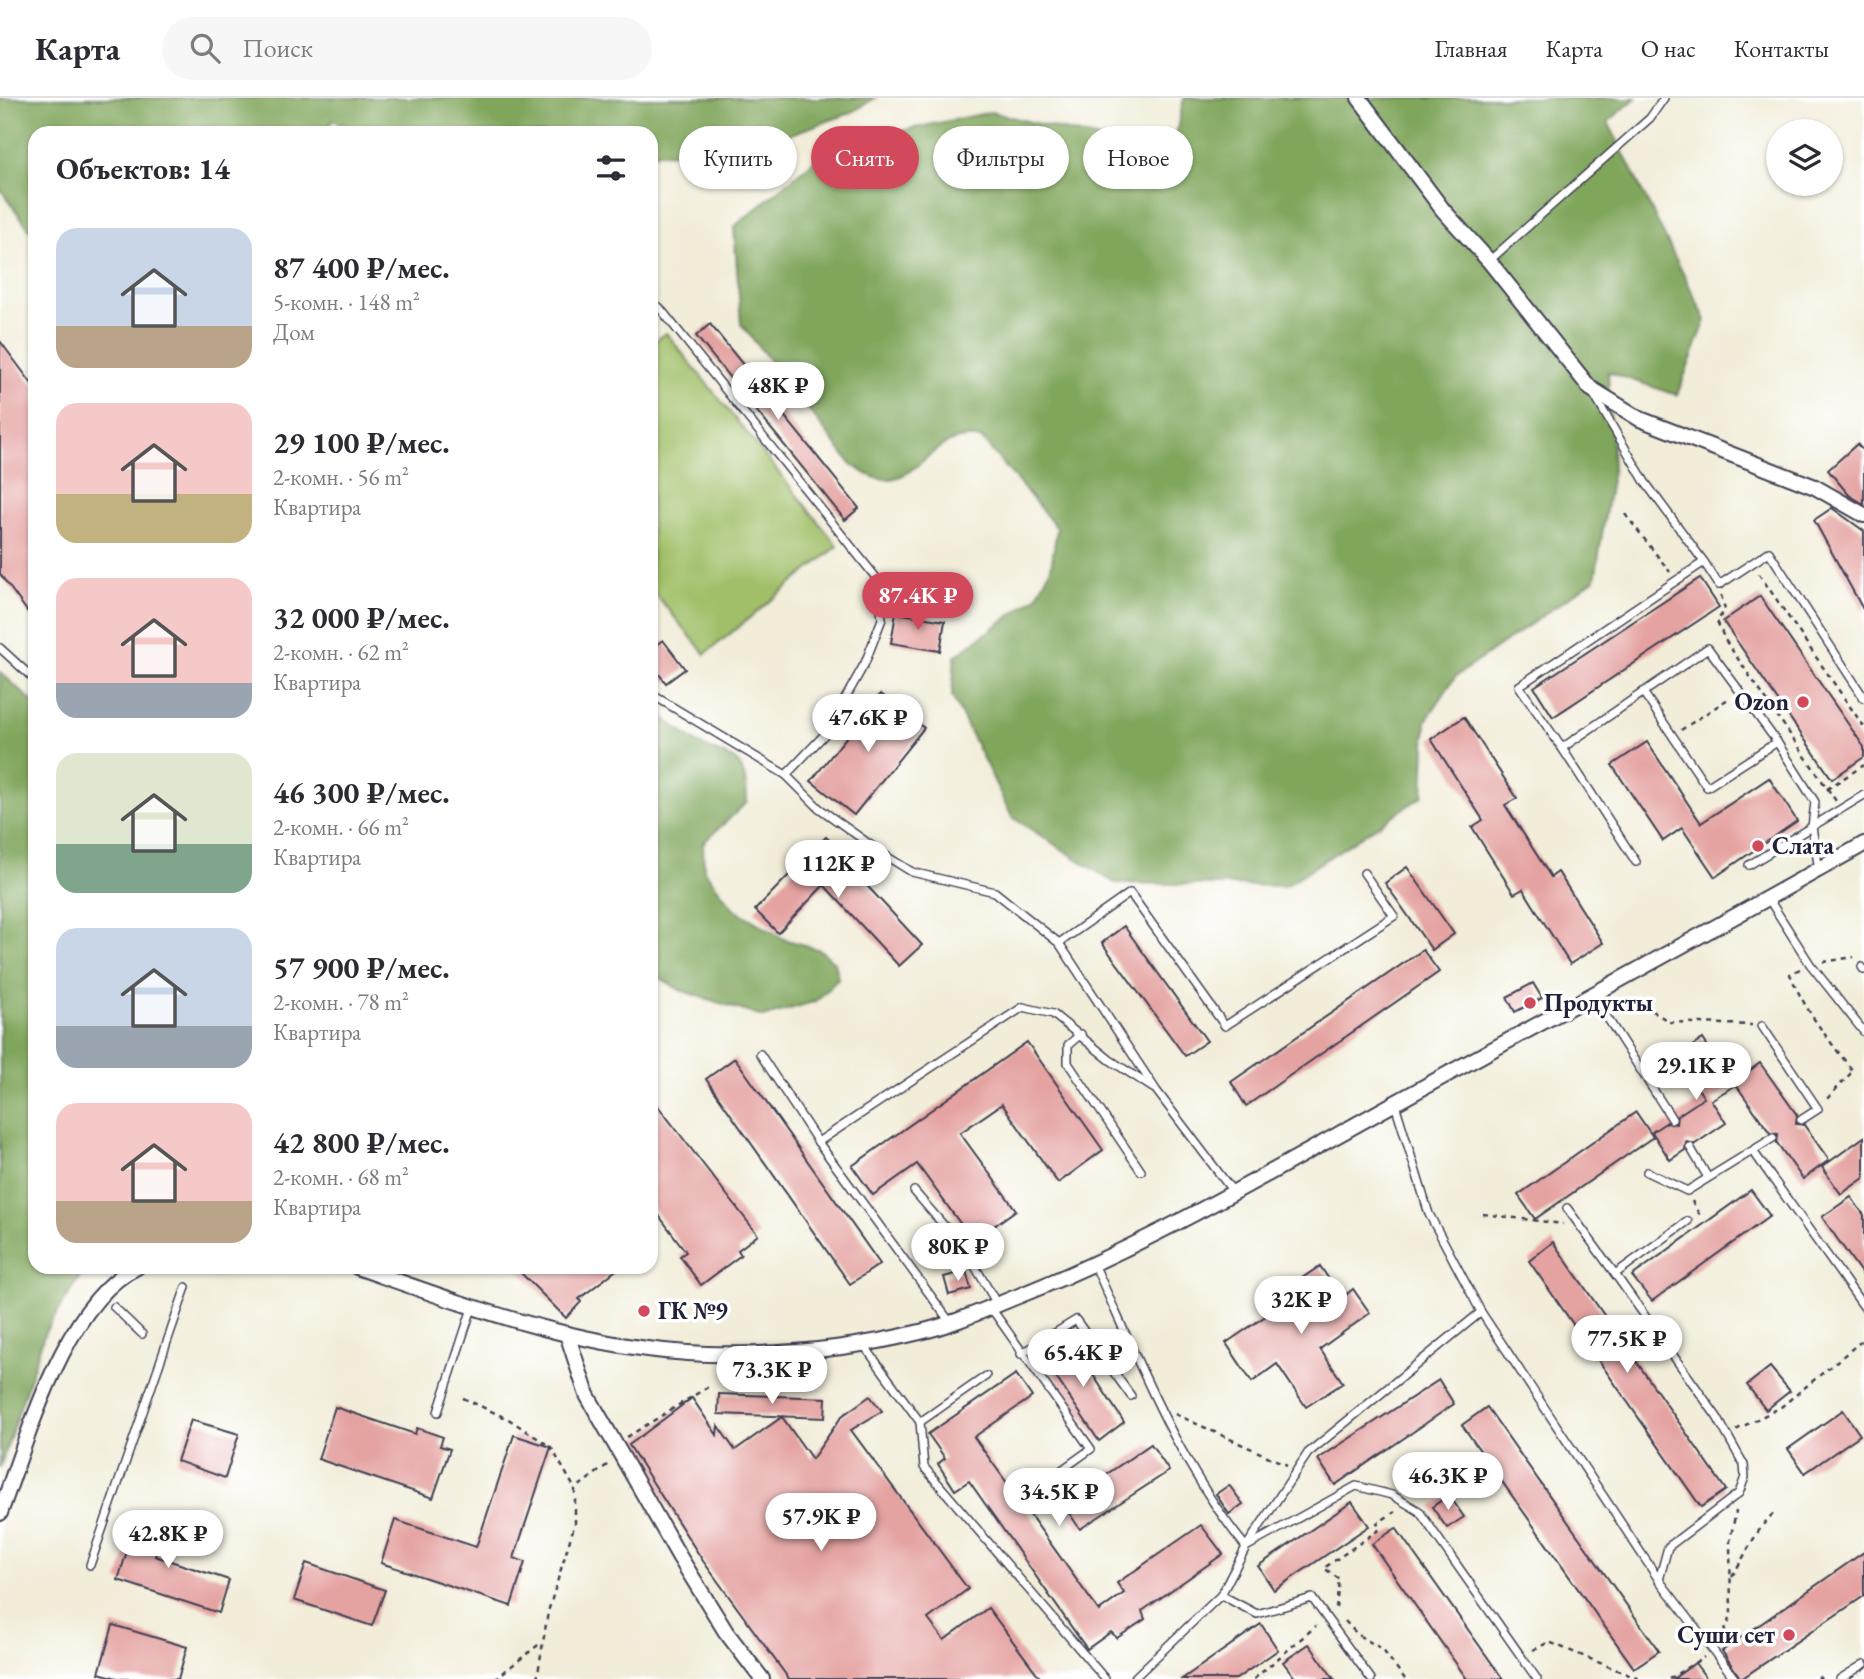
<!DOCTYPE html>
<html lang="ru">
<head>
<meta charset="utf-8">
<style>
	body { margin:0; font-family:"EB Garamond",serif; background:#f7f7f7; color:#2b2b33; height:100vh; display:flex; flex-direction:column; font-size:26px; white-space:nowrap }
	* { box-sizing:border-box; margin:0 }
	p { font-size:23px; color:#7c7c81 }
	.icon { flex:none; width:38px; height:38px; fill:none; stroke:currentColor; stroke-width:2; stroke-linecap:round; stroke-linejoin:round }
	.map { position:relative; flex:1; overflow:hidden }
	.sheet { position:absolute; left:28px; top:28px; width:630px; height:1148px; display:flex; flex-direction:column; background:#fff; border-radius:21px; box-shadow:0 2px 5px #0004 }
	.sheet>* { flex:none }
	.guide { position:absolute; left:679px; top:28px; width:665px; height:63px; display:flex; gap:14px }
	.buttons { position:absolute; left:1766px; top:21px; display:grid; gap:14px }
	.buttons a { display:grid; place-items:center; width:77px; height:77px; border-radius:50%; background:#fff; box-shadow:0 2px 5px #0004; font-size:35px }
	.price { position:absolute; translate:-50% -60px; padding:0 16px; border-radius:24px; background:#fff; color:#222; font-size:23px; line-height:46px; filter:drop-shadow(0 2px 4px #0008) }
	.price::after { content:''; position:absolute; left:50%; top:42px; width:21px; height:16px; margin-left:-10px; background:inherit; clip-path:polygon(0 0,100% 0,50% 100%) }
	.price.selected { background:#d1495b; color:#fff }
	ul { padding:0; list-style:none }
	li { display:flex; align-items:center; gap:21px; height:175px; padding:0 28px }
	li span { display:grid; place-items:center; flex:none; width:196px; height:140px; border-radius:21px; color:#555 }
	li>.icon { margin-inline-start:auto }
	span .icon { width:84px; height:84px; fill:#fffc; stroke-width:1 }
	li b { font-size:30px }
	h2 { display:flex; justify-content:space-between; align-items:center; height:84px; padding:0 28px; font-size:30px }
	.chip { padding:0 24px; border-radius:32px; background:#fff; box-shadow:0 2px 5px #0004; font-size:24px; line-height:63px }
	.chip.selected { background:#d1495b; color:#fff }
	header { display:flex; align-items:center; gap:42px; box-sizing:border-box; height:98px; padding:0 35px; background:#fff; border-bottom:2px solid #e1e1e2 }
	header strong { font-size:33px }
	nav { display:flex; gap:38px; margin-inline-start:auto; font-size:24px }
	.search { width:490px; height:63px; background:#f7f7f7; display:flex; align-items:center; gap:18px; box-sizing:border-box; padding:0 24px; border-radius:38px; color:#7c7c81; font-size:26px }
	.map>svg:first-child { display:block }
	.green { fill:#a0bf67; stroke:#617051; stroke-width:2 }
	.forest { fill:#80a65c; stroke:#51644c; stroke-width:2 }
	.building { fill:#e4a2a0 }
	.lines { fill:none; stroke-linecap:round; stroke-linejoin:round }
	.service-casing { stroke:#414053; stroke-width:10 }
	.minor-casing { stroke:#414053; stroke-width:18 }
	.path { stroke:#414053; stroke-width:2.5; stroke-dasharray:5 5; stroke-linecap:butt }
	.service { stroke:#fff; stroke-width:7 }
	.minor { stroke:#fff; stroke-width:14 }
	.poi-dot { fill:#d1495b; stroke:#fff; stroke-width:2.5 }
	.labels { text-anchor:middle; stroke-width:7; stroke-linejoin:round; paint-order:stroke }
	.poi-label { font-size:24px; font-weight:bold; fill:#22223b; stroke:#fff; text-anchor:start }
</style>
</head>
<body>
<header>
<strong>Карта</strong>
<div class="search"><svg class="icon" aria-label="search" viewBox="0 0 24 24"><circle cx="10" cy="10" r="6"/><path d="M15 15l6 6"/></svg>Поиск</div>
<nav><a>Главная</a><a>Карта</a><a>О нас</a><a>Контакты</a></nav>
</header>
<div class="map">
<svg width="1864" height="1581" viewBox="0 0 1864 1581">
	<rect width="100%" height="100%" fill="#fff"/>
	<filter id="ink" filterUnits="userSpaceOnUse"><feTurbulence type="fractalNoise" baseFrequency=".0143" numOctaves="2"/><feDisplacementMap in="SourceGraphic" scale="14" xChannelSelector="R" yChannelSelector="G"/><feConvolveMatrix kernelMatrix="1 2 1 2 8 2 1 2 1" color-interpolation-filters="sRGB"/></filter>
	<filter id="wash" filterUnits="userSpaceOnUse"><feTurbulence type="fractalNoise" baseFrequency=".00686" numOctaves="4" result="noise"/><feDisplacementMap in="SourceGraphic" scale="28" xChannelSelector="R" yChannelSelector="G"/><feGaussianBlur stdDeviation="1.57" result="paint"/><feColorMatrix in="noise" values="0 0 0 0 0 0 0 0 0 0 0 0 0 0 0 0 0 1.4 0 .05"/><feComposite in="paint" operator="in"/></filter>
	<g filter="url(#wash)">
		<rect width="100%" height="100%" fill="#f2edd9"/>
		<path class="green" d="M666,235L838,448L705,556L651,491V246Z"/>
		<g class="forest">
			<path d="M0,0H875L851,15L733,56L651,55V35H357L333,22L324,35H35V139L0,91Z"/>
			<path d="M1184,0H1636L1608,24L1706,222L1677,297L1608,274L1613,368L1595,481L1455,579L1426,623L1423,698L1285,788L1115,785L1012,719L952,598L955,558L1037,498L1051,470L1057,430L982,341C930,330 920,390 876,380C868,378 859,371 852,367L741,226L734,129L833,47L991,14L1171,59Z"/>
			<path d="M0,574L35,606V1169H86L45,1234L0,1370Z"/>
			<path d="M651,611C666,620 677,631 691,641C726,666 746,646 747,704L703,745L704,772L734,811L784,841L820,852L835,865L838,881L816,903L763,919L680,892L651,874Z"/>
		</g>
		<g id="blocks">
			<g class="building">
				<path d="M710,226L859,410L845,422L696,238Z"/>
				<path d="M0,243L35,290V524L0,476Z"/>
				<path d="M1857,346L1864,354V406L1849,397L1828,372Z"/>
				<path d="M1832,410L1864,433V513L1814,422Z"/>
				<path d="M1700,480L1719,509L1553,619L1534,589Z"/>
				<path d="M1760,498L1864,649V659L1832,681L1723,523Z"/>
				<path d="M896,515L945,523L940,553L891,545Z"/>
				<path d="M663,542L685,571L666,585L651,566V551Z"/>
				<path d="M881,596L924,630L854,717L811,683Z"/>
				<path d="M1464,619L1517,700L1505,707L1551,779L1558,774L1603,845L1570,866L1523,791L1514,796L1472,729L1483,722L1431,641Z"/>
				<path d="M1647,644L1701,725L1769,680L1797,723L1715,779L1682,730L1663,743L1612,667Z"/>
				<path d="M826,739L849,761L846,765L922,847L899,868L824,787L778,835L755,812Z"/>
				<path d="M1407,769L1454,836L1432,852L1385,785Z"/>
				<path d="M1124,828L1207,943L1185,958L1102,845Z"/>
				<path d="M1423,852L1439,874L1246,1008L1231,984Z"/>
				<path d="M1533,885L1542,900L1515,914L1507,899Z"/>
				<path d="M1703,941L1734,988L1711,1002L1726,1025L1695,1046L1686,1044L1685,1052L1670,1062L1652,1034L1667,1024L1676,1026L1677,1018L1704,1000L1677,958Z"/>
				<path d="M1027,944L1103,1052L1058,1085L1002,1006L960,1035L1016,1112L973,1143L917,1066L873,1097L852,1068Z"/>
				<path d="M735,960L880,1166L850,1186L706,981Z"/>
				<path d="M1760,965L1797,1017L1796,1026L1804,1027L1829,1062L1803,1081L1777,1045L1778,1036L1770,1035L1734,984Z"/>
				<path d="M651,999L758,1137L738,1152L741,1157L701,1187L680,1158L686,1154L651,1107Z"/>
				<path d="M1636,1014L1653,1039L1535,1121L1518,1097Z"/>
				<path d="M1864,1039V1080L1841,1096L1822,1069Z"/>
				<path d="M1751,1092L1770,1118L1652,1203L1632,1178Z"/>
				<path d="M1851,1099L1864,1117V1179L1822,1119Z"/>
				<path d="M1553,1144L1726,1392L1701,1409L1529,1163Z"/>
				<path d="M1320,1168L1342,1200L1353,1191L1370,1215L1320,1251L1343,1285L1306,1309L1277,1266L1252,1284L1226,1245L1289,1202L1283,1193Z"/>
				<path d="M515,1169H620L579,1201L581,1204L566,1220Z"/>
				<path d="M966,1173L971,1191L949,1197L944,1179Z"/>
				<path d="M1068,1239L1124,1324L1099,1343L1041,1257Z"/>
				<path d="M1770,1269L1790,1293L1766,1312L1747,1287Z"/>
				<path d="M1016,1276L1032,1299L974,1339L1099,1513L1124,1495L1117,1485L1201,1427L1223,1456L1142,1513L1145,1521L1117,1540L1111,1534L1087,1551L969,1383L955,1392L938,1366L945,1360L928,1336Z"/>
				<path d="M1439,1282L1454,1306L1335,1387L1318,1361Z"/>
				<path d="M719,1296L826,1300L825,1320L718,1316Z"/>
				<path d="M870,1298L882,1313L851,1332L968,1491L928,1521L944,1542L988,1510L1041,1581H789L703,1463L629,1347L692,1300L717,1337L718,1328L735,1352L782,1319L812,1361L842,1318Z"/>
				<path d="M335,1309L415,1336L417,1330L443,1339L440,1348L450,1351L433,1400L318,1361Z"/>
				<path d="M1487,1309L1659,1553L1634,1570L1462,1327Z"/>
				<path d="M1843,1312L1860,1337L1805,1375L1788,1351Z"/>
				<path d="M191,1322L239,1336L225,1380L177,1363Z"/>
				<path d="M514,1337L551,1349L514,1460L525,1464L511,1508L381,1465L395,1422L476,1449Z"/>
				<path d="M1151,1346L1169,1373L1080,1431L1063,1406Z"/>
				<path d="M1229,1387L1243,1406L1229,1416L1216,1396Z"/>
				<path d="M1449,1397L1464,1419L1447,1430L1432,1409Z"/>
				<path d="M1352,1404L1369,1428L1274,1492L1258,1468Z"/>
				<path d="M139,1415L165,1423L155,1458L229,1482L219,1515L118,1482Z"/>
				<path d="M1396,1430L1503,1581H1467L1372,1446Z"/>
				<path d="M1864,1454V1498L1741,1581L1722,1553Z"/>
				<path d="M306,1465L385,1492L372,1528L294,1502Z"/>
				<path d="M1261,1526L1278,1552L1236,1581H1182Z"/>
				<path d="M113,1527L187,1549L178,1581H120L99,1575Z"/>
				<path d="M1309,1546L1334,1581H1296L1283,1564Z"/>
				<path d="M1695,1565L1707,1581H1673Z"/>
			</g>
		</g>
	</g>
	<g filter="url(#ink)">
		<use href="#blocks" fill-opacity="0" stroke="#414053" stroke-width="2"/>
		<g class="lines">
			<defs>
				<g id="service">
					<path d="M1489,163L1650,20L1664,0"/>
					<path d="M1594,297L1645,384L1704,464L1519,588L1562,650L1708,550L1777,644L1815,704L1812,729L1819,772"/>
					<path d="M1704,464L1719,487L1769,454L1864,600"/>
					<path d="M0,550L35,582"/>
					<path d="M1643,594L1707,689L1777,644"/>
					<path d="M651,596L786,677L826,635L865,565L882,521L878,482L659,209"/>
					<path d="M1562,650L1636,764"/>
					<path d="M786,677L819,710L886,758L912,774L995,794L1059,845L1156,992L1234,1095"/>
					<path d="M1749,767L1864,697"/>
					<path d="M1768,800L1810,866L1864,934"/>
					<path d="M1059,845L1130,795L1225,928L1394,818L1364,775"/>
					<path d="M1862,869L1864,872"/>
					<path d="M1594,899L1672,1021"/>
					<path d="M1762,928L1818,1011L1801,1022"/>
					<path d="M1081,936L1068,947V965L1141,1073"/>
					<path d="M760,956L818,1044L950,1224"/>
					<path d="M1395,1006L1429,1116L1481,1214"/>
					<path d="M818,1044L1023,909L1053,916L1110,962L1153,990"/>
					<path d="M1690,1049L1707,1078"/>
					<path d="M1753,1053L1864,1209"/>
					<path d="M1647,1074L1687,1093L1773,1040"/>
					<path d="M914,1093L966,1153L997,1206"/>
					<path d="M1567,1110L1615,1176"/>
					<path d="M1095,1168C1139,1264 1178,1366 1246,1449L1356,1388L1392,1397L1419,1413L1537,1581"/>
					<path d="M114,1209L142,1236"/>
					<path d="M991,1210L1091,1351L1056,1376"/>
					<path d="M863,1246L920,1324L986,1278"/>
					<path d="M1021,1256L1076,1222L1131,1298"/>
					<path d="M438,1314L472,1210"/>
					<path d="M920,1324L924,1369L1105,1581"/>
					<path d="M90,1467L186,1189"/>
					<path d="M1659,1482L1668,1449L1739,1395L1745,1379L1744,1367L1717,1319L1615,1176L1688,1123"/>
					<path d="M1221,1497L1257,1516L1312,1500L1371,1581"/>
					<path d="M1133,1581L1221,1497L1246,1449L1308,1355L1481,1214L1659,1482L1735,1581"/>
					<path d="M1840,1581L1864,1566"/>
				</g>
				<g id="minor">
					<path d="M1359,0L1443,112L1489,163L1590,290L1640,321L1815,389L1864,417"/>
					<path d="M357,1169C471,1209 584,1252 707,1256C777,1258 852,1251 920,1234C955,1226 988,1210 1021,1197C1151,1145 1272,1073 1395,1005C1551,919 1709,834 1864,746"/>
					<path d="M568,1239L587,1297L679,1458L726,1534L762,1581"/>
					<path d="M0,1415C27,1343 64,1204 137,1169"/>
				</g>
			</defs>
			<use href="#service" class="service-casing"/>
			<use href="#minor" class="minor-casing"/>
			<g class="path">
				<path d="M1625,416L1670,474"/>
				<path d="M1759,476L1864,629"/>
				<path d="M1721,497L1725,512L1717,523L1725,542L1836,703"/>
				<path d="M1681,632L1731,599"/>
				<path d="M1827,691L1864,667"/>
				<path d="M1823,864L1854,859"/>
				<path d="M1800,871L1790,876C1805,913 1828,941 1853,973L1825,1003"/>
				<path d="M1635,903L1670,924L1752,927"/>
				<path d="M1692,1103L1699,1116L1697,1118"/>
				<path d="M1483,1116L1563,1126"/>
				<path d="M463,1300L510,1322L551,1349L575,1391"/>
				<path d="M1175,1316L1287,1367"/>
				<path d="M1736,1332L1781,1309L1864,1241"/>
				<path d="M627,1339L711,1287"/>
				<path d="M1732,1478C1746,1457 1756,1431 1773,1416"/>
				<path d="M1336,1510L1339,1481L1324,1470L1380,1431L1377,1425L1395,1414"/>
				<path d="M1345,1523L1358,1537L1382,1551L1405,1581"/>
				<path d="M1720,1543L1731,1518L1730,1443L1736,1413"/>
				<path d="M1533,1552L1549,1544L1639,1581"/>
				<path d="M1818,1578L1821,1581"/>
				<path d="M495,1581L542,1544"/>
				<path d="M537,1581L548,1514L575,1425V1391L610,1365"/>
				<path d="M1254,1581L1316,1528"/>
				<path d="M1669,1581L1704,1559"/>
			</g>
			<use href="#service" class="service"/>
			<use href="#minor" class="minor"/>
		</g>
	</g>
	<g class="poi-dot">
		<circle cx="1803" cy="604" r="7"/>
		<circle cx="1758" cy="748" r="7"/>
		<circle cx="1530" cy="905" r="7"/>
		<circle cx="644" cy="1213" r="7"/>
		<circle cx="1789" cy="1537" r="7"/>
	</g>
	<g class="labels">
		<g class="poi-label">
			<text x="1789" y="612" text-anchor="end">Ozon</text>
			<text x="1772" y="756">Слата</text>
			<text x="1544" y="913">Продукты</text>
			<text x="658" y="1221">ГК №9</text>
			<text x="1775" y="1545" text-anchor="end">Суши сет</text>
		</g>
	</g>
</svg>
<div class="buttons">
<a><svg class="icon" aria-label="layers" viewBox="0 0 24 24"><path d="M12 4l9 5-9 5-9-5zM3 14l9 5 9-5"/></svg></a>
</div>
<b class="price" style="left:778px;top:324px">48K ₽</b>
<b class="price selected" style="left:918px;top:534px">87.4K ₽</b>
<b class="price" style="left:868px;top:656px">47.6K ₽</b>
<b class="price" style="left:838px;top:802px">112K ₽</b>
<b class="price" style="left:1696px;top:1004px">29.1K ₽</b>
<b class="price" style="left:958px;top:1185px">80K ₽</b>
<b class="price" style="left:1301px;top:1238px">32K ₽</b>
<b class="price" style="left:1627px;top:1277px">77.5K ₽</b>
<b class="price" style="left:1083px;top:1291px">65.4K ₽</b>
<b class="price" style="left:772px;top:1308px">73.3K ₽</b>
<b class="price" style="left:1448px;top:1414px">46.3K ₽</b>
<b class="price" style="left:1059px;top:1430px">34.5K ₽</b>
<b class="price" style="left:821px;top:1455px">57.9K ₽</b>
<b class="price" style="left:168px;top:1472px">42.8K ₽</b>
<div class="guide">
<a class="chip">Купить</a>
<a class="chip selected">Снять</a>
<a class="chip">Фильтры</a>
<a class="chip">Новое</a>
</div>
<section class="sheet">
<h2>Объектов: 14<svg class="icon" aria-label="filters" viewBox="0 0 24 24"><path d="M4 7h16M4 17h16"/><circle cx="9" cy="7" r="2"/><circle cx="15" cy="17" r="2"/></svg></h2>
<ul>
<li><span style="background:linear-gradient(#c9d6e8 70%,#b9a48a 0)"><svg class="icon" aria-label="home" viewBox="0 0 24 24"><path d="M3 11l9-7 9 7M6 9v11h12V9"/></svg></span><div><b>87 400 ₽/мес.</b><p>5-комн. · 148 m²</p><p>Дом</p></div></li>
<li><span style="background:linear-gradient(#f6c9c9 65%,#c2b280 0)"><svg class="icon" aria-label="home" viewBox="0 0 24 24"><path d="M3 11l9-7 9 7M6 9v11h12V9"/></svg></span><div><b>29 100 ₽/мес.</b><p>2-комн. · 56 m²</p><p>Квартира</p></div></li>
<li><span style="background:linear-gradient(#f6c9c9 75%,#9aa5b1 0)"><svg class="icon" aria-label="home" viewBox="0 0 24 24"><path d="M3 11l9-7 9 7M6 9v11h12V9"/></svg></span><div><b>32 000 ₽/мес.</b><p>2-комн. · 62 m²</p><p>Квартира</p></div></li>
<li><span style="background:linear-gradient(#dfe7d0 65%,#7fa58c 0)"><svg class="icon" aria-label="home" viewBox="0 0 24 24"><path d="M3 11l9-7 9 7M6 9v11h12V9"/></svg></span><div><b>46 300 ₽/мес.</b><p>2-комн. · 66 m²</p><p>Квартира</p></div></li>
<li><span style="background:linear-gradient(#c9d6e8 70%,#9aa5b1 0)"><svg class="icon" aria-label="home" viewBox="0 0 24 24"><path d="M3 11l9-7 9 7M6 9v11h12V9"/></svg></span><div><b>57 900 ₽/мес.</b><p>2-комн. · 78 m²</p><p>Квартира</p></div></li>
<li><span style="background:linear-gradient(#f6c9c9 70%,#b9a48a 0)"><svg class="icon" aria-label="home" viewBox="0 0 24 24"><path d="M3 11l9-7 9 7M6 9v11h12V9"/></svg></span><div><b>42 800 ₽/мес.</b><p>2-комн. · 68 m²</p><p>Квартира</p></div></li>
</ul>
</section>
</div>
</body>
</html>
